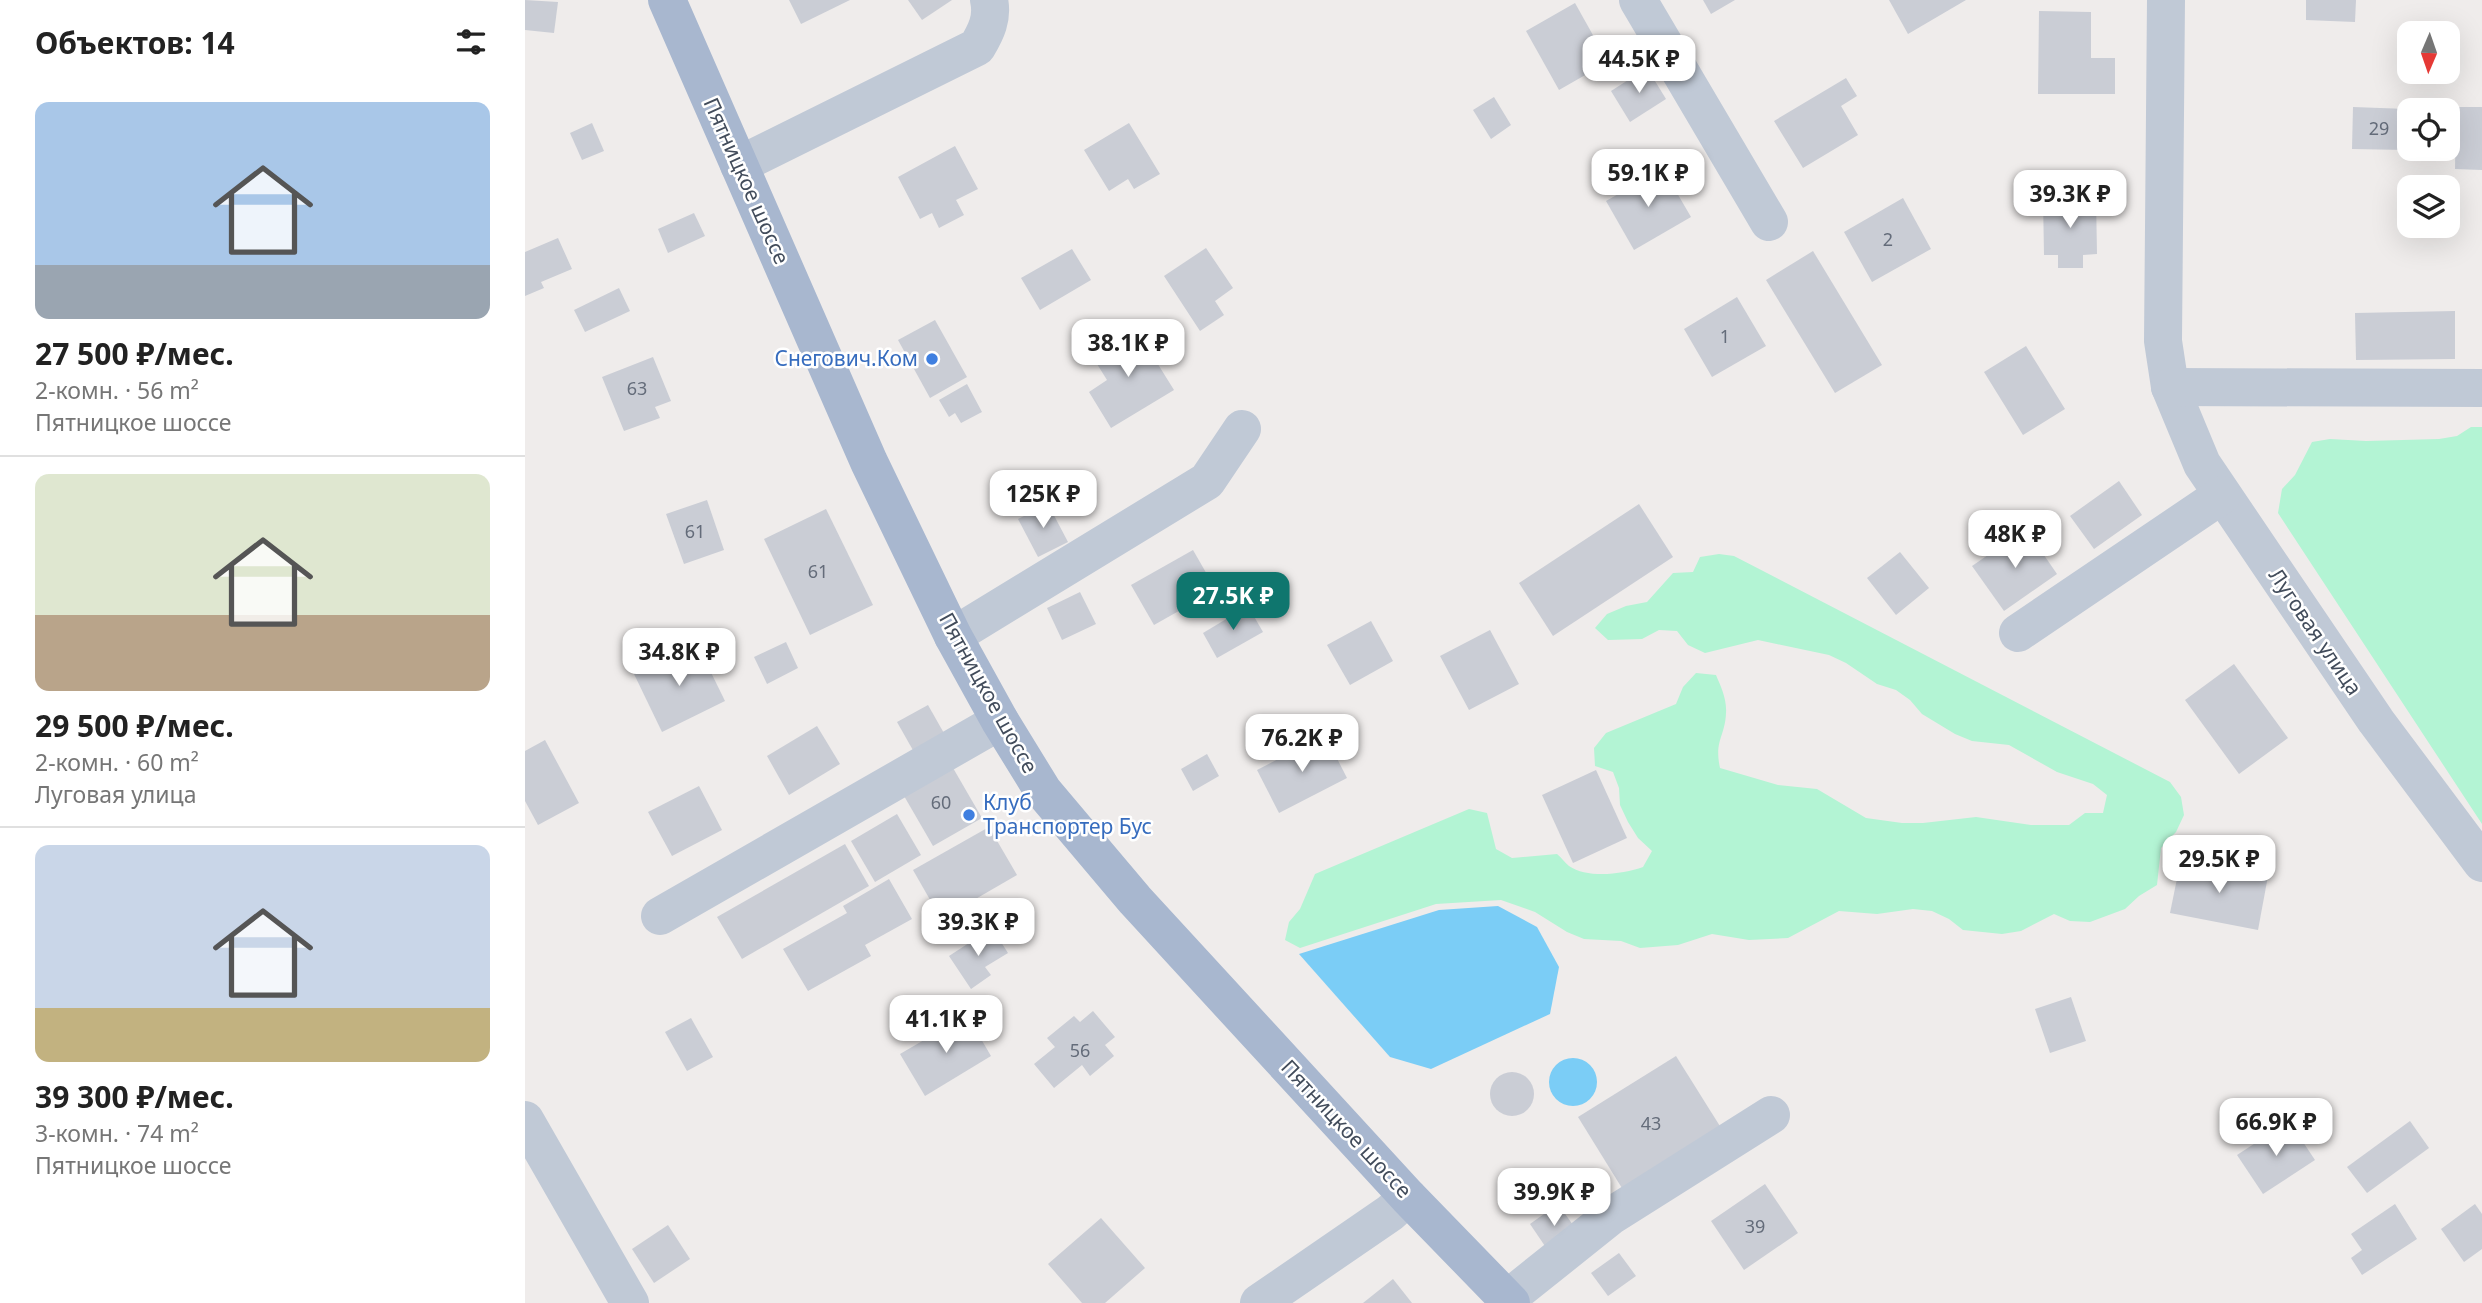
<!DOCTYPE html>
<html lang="ru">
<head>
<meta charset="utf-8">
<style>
	body { margin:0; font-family:"Noto Sans",sans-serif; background:#f2f2f2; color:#222; height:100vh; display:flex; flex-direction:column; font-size:26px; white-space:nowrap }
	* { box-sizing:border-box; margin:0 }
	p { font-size:23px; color:#767676 }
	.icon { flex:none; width:38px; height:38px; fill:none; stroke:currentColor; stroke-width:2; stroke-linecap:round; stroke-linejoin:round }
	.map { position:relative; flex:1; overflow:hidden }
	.side { display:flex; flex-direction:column; background:#fff; width:525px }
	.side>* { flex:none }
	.needle { width:46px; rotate:182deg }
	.controls { position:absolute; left:1872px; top:21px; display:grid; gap:14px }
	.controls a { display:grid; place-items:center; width:63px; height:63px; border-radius:14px; background:#fff; box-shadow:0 7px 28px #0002; font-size:35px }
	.price { position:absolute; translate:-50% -60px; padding:0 16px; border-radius:14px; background:#fff; color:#222; font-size:23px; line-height:46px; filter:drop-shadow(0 2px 4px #0008) }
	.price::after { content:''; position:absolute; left:50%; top:42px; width:21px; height:16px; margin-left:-10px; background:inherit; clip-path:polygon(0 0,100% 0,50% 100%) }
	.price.current { background:#0f766e; color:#fff }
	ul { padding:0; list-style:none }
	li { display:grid; align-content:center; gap:14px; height:371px; padding:0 35px }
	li+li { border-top:2px solid #e0e0e0 }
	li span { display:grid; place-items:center; height:217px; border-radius:14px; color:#555 }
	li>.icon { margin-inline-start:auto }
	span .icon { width:126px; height:126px; fill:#fffc; stroke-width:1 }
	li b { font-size:30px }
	h2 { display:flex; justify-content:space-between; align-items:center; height:84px; padding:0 35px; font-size:30px }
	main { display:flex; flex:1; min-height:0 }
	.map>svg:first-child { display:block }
	.green { fill:#b3f4d4 }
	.water { fill:#7bcdf6 }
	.building { fill:#cacdd5 }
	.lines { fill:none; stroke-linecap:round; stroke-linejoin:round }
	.minor { stroke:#c0c9d6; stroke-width:38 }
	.major { stroke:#a8b7cf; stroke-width:38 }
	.shop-dot { fill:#3f7fe0; stroke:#fff; stroke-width:2.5 }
	.labels { text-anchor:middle; stroke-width:5; stroke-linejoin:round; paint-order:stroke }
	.number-label { font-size:18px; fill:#646c7a }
	.street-label { font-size:21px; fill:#424c5b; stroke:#fff }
	.shop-label { font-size:21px; fill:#366cbe; stroke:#fff; text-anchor:end }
</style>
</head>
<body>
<main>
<section class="side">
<h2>Объектов: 14<svg class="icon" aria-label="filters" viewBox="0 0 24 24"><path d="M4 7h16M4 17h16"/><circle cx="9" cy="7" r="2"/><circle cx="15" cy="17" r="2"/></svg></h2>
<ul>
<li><span style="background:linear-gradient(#a9c7e8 75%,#9aa5b1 0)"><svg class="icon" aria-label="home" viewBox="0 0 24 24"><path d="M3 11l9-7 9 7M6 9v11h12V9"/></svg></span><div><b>27 500 ₽/мес.</b><p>2-комн. · 56 m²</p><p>Пятницкое шоссе</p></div></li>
<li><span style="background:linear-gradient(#dfe7d0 65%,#b9a48a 0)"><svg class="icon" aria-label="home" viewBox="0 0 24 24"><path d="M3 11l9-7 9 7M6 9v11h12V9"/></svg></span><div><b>29 500 ₽/мес.</b><p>2-комн. · 60 m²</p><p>Луговая улица</p></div></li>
<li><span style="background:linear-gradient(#c9d6e8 75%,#c2b280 0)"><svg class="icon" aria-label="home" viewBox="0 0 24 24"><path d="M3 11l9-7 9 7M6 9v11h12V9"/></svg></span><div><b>39 300 ₽/мес.</b><p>3-комн. · 74 m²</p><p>Пятницкое шоссе</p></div></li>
</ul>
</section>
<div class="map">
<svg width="1957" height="1303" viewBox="0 0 1957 1303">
	<rect width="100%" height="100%" fill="#efeceb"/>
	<g class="green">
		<path d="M1946,427H1957V824L1753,513L1757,489L1770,475L1787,442L1805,439L1841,441L1914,439L1932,436Z"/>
		<path d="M1194,554L1209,556L1645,782L1656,797L1659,815L1651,832L1636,848L1632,885L1614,896L1600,909L1565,922L1545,921L1529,914L1496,931L1477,934L1438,930L1424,919L1407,911L1388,909L1352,914L1314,911L1263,938L1224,940L1187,934L1153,945L1115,948L1096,941L1059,939L1042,932L1010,912L976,900L911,904L775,948L760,940L764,922L775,909L790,874L944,809L962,813L971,849L987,858L1032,854C1036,857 1040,863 1044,866C1063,879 1098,874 1118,867L1127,851L1113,838L1103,822L1095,805L1094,788L1088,772L1070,766L1069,748L1081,733L1151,704L1158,687L1171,673L1191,675C1196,687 1202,699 1201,713C1200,737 1189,740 1195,768L1253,785L1292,789L1341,818L1377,823H1398L1451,817L1506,825H1544L1560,813H1578L1582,795L1568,784L1532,772L1484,745L1447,741L1430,734L1397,714L1385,700L1371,690L1352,684L1321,663L1304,655L1233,640L1180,653L1163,645L1152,631L1134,630L1117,639L1083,640L1070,628L1082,614L1101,606L1122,602L1148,573L1168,572L1175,557Z"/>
	</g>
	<g class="water">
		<path d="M973,906L1012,927L1034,967L1025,1014L906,1069L865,1057L774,954L914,910Z"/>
		<circle cx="1048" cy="1082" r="24"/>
	</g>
	<g class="building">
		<path d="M0,0L33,2L29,33L0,30Z"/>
		<path d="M264,0H325L276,24Z"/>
		<path d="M383,0H427L397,20Z"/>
		<path d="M1178,0H1210L1186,14Z"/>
		<path d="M1364,0H1441L1383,34Z"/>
		<path d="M1781,0H1831L1830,22L1781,20Z"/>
		<path d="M1050,3L1083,62L1034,90L1001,31Z"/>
		<path d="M1514,11L1566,12V58H1590V94H1513Z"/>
		<path d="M1122,68L1141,99L1105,122L1086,91Z"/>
		<path d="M1321,78L1332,96L1316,106L1333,135L1278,168L1249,121Z"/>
		<path d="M969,97L986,125L966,139L948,110Z"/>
		<path d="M1828,107L1882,109L1881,150L1827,149Z"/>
		<path d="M1931,107H1957V170L1930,169Z"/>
		<path d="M67,123L79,151L57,160L45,133Z"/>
		<path d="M604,123L635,174L609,189L603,179L584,191L559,150Z"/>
		<path d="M430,146L453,189L431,200L439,215L414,228L407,213L395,219L373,177Z"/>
		<path d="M1138,169L1166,217L1109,250L1081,201Z"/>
		<path d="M1571,197L1572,254L1558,255V268H1533V255H1519L1518,198Z"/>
		<path d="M1378,198L1406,249L1347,282L1319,232Z"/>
		<path d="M169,213L180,236L143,253L133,229Z"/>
		<path d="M33,238L47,269L16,282L19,288L0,296V252Z"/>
		<path d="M681,248L708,288L690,301L699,315L675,331L639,276Z"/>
		<path d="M547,249L566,280L515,310L496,278Z"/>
		<path d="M1288,251L1357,365L1310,393L1241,280Z"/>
		<path d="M94,288L105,311L60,332L49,310Z"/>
		<path d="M1212,297L1241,346L1187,377L1159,329Z"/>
		<path d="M1930,311V359L1831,360L1830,313Z"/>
		<path d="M410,320L442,377L405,398L373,340Z"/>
		<path d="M611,329L649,390L586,428L564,392L582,380L567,356Z"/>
		<path d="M1501,346L1540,409L1498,435L1459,372Z"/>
		<path d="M128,357L146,401L130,407L135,418L99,431L77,377Z"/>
		<path d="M442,384L457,412L436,423L430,413L424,417L414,400Z"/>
		<path d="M1594,481L1617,515L1569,549L1545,516Z"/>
		<path d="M182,500L199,550L159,564L141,514Z"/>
		<path d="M523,504L543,542L513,557L493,519Z"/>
		<path d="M1114,504L1148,557L1028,636L994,583Z"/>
		<path d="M301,509L348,605L285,635L239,539Z"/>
		<path d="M1501,529L1532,574L1479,611L1447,566Z"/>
		<path d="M668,550L691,590L629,625L606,585Z"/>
		<path d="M1375,552L1404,588L1371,615L1342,578Z"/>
		<path d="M555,592L571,624L537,640L522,608Z"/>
		<path d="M723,606L738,632L692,658L678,633Z"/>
		<path d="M846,621L868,661L825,685L802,645Z"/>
		<path d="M965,630L994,684L944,710L915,656Z"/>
		<path d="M261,642L273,668L242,684L229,657Z"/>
		<path d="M172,644L200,701L137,732L109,674Z"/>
		<path d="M1709,664L1763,738L1714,774L1660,700Z"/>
		<path d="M403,705L420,735L389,752L372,722Z"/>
		<path d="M292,726L315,764L264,795L242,756Z"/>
		<path d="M800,735L822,778L754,813L732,770Z"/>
		<path d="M20,740L54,803L13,825L0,801V751Z"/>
		<path d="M682,754L694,776L668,791L656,769Z"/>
		<path d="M424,761L457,818L408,846L375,789Z"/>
		<path d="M1071,770L1102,838L1048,863L1017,795Z"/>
		<path d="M174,786L197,830L147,856L123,812Z"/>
		<path d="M372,814L396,855L350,882L326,841Z"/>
		<path d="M464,827L492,875L416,919L388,870Z"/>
		<path d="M320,844L344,886L217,959L192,917Z"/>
		<path d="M1656,859L1743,876L1733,930L1645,913Z"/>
		<path d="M364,879L387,919L340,945L346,956L283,991L258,949L322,913L318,906Z"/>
		<path d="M467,928L483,953L460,967L466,975L446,989L424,956Z"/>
		<path d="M1546,997L1561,1041L1525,1053L1510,1009Z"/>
		<path d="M568,1011L590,1037L580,1045L589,1056L565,1076L557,1065L529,1088L509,1064L530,1047L522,1038L549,1016L555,1022Z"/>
		<path d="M442,1015L466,1056L400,1096L375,1054Z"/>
		<path d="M166,1018L188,1057L162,1071L140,1032Z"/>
		<path d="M1151,1056L1198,1131L1100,1193L1053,1117Z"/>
		<circle cx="987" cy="1094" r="22"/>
		<path d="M1764,1121L1790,1160L1738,1194L1712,1155Z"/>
		<path d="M1885,1121L1904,1148L1842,1193L1822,1167Z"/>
		<path d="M1240,1184L1273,1233L1219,1270L1186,1221Z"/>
		<path d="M1033,1204L1053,1232L1024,1252L1005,1224Z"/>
		<path d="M1870,1204L1892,1239L1837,1275L1826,1258L1837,1250L1826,1234Z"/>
		<path d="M1950,1204L1957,1214V1249L1939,1262L1916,1229Z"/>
		<path d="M576,1218L620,1268L580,1303H557L523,1264Z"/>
		<path d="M143,1225L165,1259L129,1283L107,1249Z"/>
		<path d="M1094,1253L1111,1276L1083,1296L1066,1273Z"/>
		<path d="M868,1279L887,1303H838Z"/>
	</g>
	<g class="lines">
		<g class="minor">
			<path d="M1113,0L1244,222"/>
			<path d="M1641,0L1638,341L1645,387L1677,464L1851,721L1957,863"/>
			<path d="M214,165L452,47C461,32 468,18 464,0"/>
			<path d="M1645,387L1957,388"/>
			<path d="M1493,633L1697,495"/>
			<path d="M428,636L682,481L717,429"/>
			<path d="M135,916L475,721"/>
			<path d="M0,1120L105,1303"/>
			<path d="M982,1299L1086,1216L1246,1115"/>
			<path d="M734,1303L865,1213L883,1197"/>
		</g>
		<path class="major" d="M142,0L344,462L428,636L475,721L518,791L610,900L883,1197L986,1303"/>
	</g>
	<g class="shop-dot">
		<circle cx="407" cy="359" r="7"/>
		<circle cx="444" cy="815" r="7"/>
	</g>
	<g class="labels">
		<g class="number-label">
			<text x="1854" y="135">29</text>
			<text x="1363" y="246">2</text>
			<text x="1200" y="343">1</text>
			<text x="112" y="395">63</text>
			<text x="170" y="538">61</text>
			<text x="293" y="578">61</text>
			<text x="416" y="809">60</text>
			<text x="555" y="1057">56</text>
			<text x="1126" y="1130">43</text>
			<text x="1230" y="1233">39</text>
		</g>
		<g class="street-label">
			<text transform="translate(221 181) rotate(66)" y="7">Пятницкое шоссе</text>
			<text transform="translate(1790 632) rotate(56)" y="7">Луговая улица</text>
			<text transform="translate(463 693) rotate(61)" y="7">Пятницкое шоссе</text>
			<text transform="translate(821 1129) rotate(47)" y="7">Пятницкое шоссе</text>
		</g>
		<g class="shop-label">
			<text x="393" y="366">Снегович.Ком</text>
			<text x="458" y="810" text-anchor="start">Клуб<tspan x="458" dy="24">Транспортер Бус</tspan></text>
		</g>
	</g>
</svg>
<div class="controls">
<a><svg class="needle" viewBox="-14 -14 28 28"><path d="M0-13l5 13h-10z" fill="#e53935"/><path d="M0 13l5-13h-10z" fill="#767676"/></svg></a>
<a><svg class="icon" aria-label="locate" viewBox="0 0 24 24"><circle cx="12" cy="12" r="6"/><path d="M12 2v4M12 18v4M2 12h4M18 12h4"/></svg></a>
<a><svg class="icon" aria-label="layers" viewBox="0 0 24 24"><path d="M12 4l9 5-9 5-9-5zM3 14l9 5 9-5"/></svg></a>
</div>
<b class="price" style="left:1114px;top:95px">44.5K ₽</b>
<b class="price" style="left:1123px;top:209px">59.1K ₽</b>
<b class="price" style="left:1545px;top:230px">39.3K ₽</b>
<b class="price" style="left:603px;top:379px">38.1K ₽</b>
<b class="price" style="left:518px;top:530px">125K ₽</b>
<b class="price" style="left:1490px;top:570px">48K ₽</b>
<b class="price current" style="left:708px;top:632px">27.5K ₽</b>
<b class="price" style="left:154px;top:688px">34.8K ₽</b>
<b class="price" style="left:777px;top:774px">76.2K ₽</b>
<b class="price" style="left:1694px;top:895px">29.5K ₽</b>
<b class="price" style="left:453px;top:958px">39.3K ₽</b>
<b class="price" style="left:421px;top:1055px">41.1K ₽</b>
<b class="price" style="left:1751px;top:1158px">66.9K ₽</b>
<b class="price" style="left:1029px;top:1228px">39.9K ₽</b>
</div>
</main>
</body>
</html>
